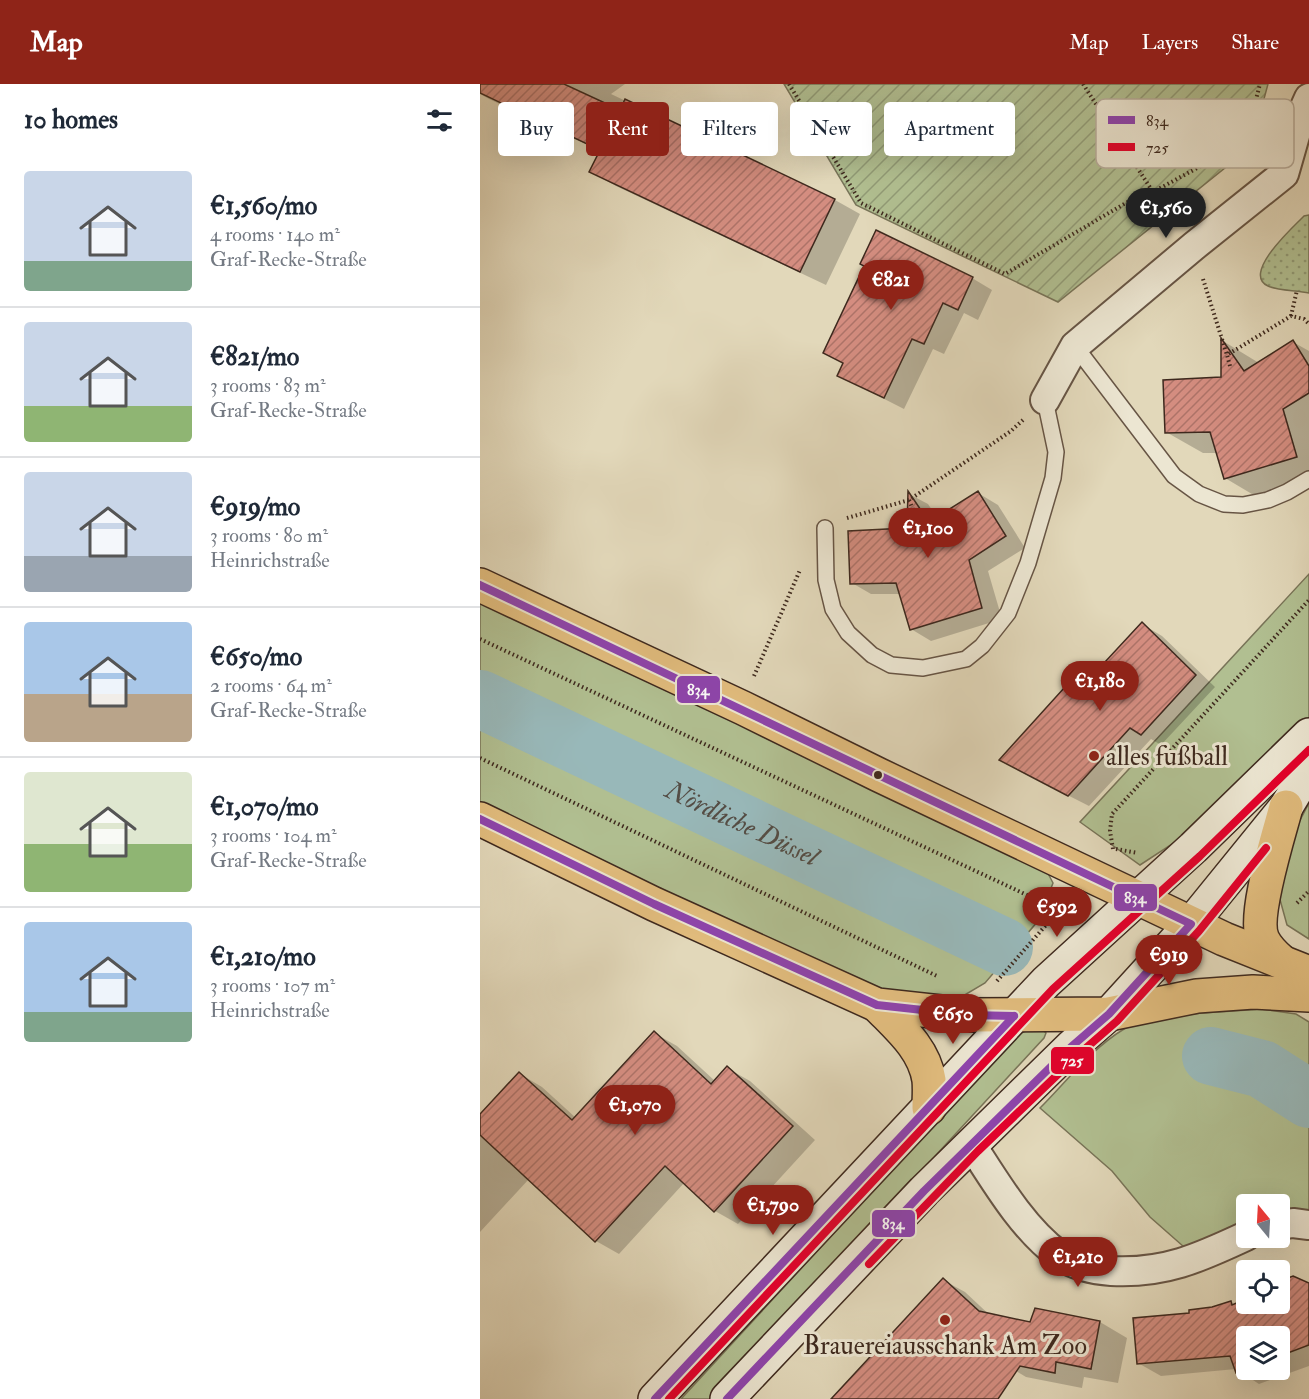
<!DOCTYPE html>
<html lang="en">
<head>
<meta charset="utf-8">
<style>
	body { margin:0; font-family:"IM FELL Double Pica",serif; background:#f2f2f3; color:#1f2937; height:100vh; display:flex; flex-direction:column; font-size:22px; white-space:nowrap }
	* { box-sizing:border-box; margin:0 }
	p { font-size:20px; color:#747a83 }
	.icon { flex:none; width:33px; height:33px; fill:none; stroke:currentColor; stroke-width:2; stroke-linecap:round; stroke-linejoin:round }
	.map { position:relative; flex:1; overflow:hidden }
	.drawer { display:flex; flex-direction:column; background:#fff; width:480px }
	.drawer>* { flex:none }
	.banner { position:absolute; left:18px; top:18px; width:570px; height:54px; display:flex; gap:12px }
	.needle { width:39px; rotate:342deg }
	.controls { position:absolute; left:756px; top:1110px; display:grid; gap:12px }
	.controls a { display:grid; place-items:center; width:54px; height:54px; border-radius:6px; background:#fff; box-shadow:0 6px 24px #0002; font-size:30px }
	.price { position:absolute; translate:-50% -51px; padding:0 14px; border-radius:21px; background:#8f2418; color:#fff; font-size:20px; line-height:39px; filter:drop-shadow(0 2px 3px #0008) }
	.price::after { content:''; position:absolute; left:50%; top:36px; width:18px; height:14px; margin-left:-9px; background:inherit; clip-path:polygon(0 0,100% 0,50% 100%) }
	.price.active { background:#222; color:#fff }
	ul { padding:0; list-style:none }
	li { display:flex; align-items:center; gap:18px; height:150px; padding:0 24px }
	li+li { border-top:2px solid #e0e1e3 }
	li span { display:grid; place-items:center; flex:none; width:168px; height:120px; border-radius:6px; color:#555 }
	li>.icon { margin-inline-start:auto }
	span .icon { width:72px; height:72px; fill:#fffc; stroke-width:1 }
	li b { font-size:26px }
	h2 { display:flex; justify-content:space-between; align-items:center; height:72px; padding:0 24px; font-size:26px }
	.pill { padding:0 21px; border-radius:6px; background:#fff; box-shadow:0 6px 24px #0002; font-size:21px; line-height:54px }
	.pill.active { background:#8f2418; color:#fff }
	header { display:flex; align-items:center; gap:36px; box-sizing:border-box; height:84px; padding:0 30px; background:#8f2418; color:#fff }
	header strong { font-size:28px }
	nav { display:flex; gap:33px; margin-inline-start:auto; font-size:21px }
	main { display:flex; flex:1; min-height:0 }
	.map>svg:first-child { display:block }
	.grass { fill:#b1bf91; stroke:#787458; stroke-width:1.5 }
	.park { fill:url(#park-dots); stroke:#787458; stroke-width:1.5 }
	.garden { fill:url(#garden-furrows); stroke:#787458; stroke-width:1.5 }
	.shadow { fill:#0003; fill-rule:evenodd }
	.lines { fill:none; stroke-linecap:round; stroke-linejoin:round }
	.river { stroke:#98b8b9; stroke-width:58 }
	.building { fill:url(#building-hatch); stroke:#3e291e; stroke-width:1.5 }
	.lane-casing { stroke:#675545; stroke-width:18 }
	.street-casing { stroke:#675545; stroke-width:32 }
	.secondary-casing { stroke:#3e291e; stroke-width:36 }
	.primary-casing { stroke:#3e291e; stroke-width:36 }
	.path { stroke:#3e291e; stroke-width:4; stroke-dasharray:1.5 3; stroke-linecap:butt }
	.lane { stroke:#ece6d2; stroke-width:15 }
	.street { stroke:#ece6d2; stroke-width:28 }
	.secondary { stroke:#ece6d2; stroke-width:33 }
	.primary { stroke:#e1bc7d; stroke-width:33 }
	.bus-1-casing { stroke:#ece6d2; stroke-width:12 }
	.bus-2-casing { stroke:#ece6d2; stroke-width:12 }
	.bus-1 { stroke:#8e44ad; stroke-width:8 }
	.bus-2 { stroke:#e4002b; stroke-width:8 }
	.poi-dot { fill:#8f2418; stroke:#ece6d2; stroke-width:2 }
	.bus-dot { fill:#3e291e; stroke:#ece6d2; stroke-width:2 }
	.labels { text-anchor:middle; stroke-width:6; stroke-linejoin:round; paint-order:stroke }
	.poi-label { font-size:26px; fill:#3e291e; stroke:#ece6d2; text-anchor:start }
	.water-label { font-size:27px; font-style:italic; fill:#544d45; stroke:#ece6d2 }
	.key { fill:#ece6d2; stroke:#b8ad9c; stroke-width:1.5 }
	.key-label { font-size:16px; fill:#3e291e }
	.line-badge { stroke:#ece6d2; stroke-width:2 }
	.badge-label { font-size:16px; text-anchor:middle; font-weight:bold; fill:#fff }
</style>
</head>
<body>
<header>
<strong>Map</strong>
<nav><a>Map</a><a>Layers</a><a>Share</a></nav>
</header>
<main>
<section class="drawer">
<h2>10 homes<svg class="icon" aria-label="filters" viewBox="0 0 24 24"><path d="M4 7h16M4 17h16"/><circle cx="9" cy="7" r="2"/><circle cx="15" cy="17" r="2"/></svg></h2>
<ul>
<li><span style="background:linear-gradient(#c9d6e8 75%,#7fa58c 0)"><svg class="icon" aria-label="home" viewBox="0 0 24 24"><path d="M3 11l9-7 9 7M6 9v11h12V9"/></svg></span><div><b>€1,560/mo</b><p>4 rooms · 140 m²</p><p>Graf-Recke-Straße</p></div></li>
<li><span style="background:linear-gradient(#c9d6e8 70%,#8fb573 0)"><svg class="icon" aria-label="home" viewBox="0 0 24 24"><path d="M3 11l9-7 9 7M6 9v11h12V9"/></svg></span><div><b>€821/mo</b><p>3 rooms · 83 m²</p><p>Graf-Recke-Straße</p></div></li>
<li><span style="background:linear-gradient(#c9d6e8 70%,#9aa5b1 0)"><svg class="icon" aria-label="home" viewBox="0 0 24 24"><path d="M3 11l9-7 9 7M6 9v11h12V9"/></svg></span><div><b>€919/mo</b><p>3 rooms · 80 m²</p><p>Heinrichstraße</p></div></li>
<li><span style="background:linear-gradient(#a9c7e8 60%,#b9a48a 0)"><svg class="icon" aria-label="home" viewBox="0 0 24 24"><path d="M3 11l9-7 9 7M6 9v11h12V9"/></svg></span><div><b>€650/mo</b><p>2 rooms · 64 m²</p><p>Graf-Recke-Straße</p></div></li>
<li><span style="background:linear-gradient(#dfe7d0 60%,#8fb573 0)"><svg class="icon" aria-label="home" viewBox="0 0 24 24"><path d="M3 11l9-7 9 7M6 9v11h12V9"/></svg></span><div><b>€1,070/mo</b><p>3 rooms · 104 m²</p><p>Graf-Recke-Straße</p></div></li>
<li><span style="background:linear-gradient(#a9c7e8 75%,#7fa58c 0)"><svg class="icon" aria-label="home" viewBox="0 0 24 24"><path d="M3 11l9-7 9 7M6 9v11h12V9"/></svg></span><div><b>€1,210/mo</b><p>3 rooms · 107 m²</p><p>Heinrichstraße</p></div></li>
</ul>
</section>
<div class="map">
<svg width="829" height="1315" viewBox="0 0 829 1315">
	<defs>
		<pattern id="park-dots" width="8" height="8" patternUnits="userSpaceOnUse" patternTransform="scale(1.5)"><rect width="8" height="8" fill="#b1bf91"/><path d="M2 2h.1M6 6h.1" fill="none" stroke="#919b76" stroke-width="1.8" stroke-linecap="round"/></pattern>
		<pattern id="garden-furrows" width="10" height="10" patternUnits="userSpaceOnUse" patternTransform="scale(1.5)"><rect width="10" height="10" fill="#b1bf91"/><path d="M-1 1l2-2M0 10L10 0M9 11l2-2" fill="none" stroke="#919b76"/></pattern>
		<pattern id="building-hatch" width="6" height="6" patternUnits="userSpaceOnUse" patternTransform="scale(1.5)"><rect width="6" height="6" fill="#d48d80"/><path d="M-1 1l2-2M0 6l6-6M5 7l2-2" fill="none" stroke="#ad7368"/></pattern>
	</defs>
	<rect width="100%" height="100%" fill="#e2d8ba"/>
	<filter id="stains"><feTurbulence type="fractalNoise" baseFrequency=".00333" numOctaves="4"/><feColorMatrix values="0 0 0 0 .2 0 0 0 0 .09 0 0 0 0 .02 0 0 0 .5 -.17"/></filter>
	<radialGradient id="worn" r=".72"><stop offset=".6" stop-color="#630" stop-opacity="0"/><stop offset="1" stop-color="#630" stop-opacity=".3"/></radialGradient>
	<g class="grass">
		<path d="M829,490V855L807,841L799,812L817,742L828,721L775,682L703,753L660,781L600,738Z"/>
		<path d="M0,509L561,776L573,799L558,837L505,899L483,912L403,909L0,720Z"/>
		<path d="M781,925L816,930L829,938V1130H800V1120H766V1143L704,1163L670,1133L632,1087L560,1024C587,997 611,965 644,945C671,929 748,928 781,925Z"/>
		<path d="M563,946L566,949L564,954L231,1315H201L536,951L546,947Z"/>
	</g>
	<path class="park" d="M829,131V209C818,206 797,207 788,202C761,190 814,142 824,132Z"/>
	<path class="garden" d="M304,0H788L771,63L578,218L376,121Z"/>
	<g class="shadow">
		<path d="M0,0H145L131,10L355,116L380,130L346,201L136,102L111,88L121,67L9,15L0,10Z"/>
		<path d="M385,182L492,194L512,206L498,236L484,229L464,270L453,265L424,325L359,292L364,280L345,269Z"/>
		<path d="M743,257L779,279L813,258L829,267V401L782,416L745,394L738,369H723L686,348L743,295Z"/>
		<path d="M498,409L518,421L545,464L508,487L522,535L451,557L431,545L420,510H391L372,499L428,446L429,410L448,420L458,435Z"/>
		<path d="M662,540L682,552L735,603L681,661L671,655L609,722L540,687L603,585L614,592Z"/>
		<path d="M174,949L197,962L235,997L247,984L270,997L335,1056L258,1140L235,1127L204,1099L139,1170L116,1157L49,1095L0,1148V1033L40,990L62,1003L96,1034Z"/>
		<path d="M813,1193L829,1201V1282L779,1300L756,1285L681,1292L658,1279L711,1230L751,1219L755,1221L766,1217V1220H800V1198ZM766,1252H800V1286H766Z"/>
		<path d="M463,1196L485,1208L530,1250L468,1315H376Z"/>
		<path d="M620,1238L647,1254L638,1299L604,1293L602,1304L546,1293L519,1277Z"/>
	</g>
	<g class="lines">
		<g class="river">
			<path id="s1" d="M0,615L524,863"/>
			<path d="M731,972L782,985L829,1015"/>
		</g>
	</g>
	<g class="building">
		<path d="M0,0H84L140,26L145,15L355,115L320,188L109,88L120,66L0,9Z"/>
		<path d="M396,146L493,193L478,226L463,219L444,260L432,255L404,314L357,292L363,279L343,269L384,182L380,180Z"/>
		<path d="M741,254L764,287L813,256L829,282V309L803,325L817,373L744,395L730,348L685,349L683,296L741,293Z"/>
		<path d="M428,407L449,438L498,407L526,452L489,476L502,524L430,546L416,499L370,500L368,447L427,444Z"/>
		<path d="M662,538L716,591L661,651L650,644L588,712L519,676L603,583L612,592Z"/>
		<path d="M174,947L231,1000L247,982L313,1042L234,1128L185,1082L115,1158L0,1051V1030L39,988L92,1036Z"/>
		<path d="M813,1192L829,1199V1261L800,1272V1252H766V1285L756,1289L750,1272L657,1280L653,1234L709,1229V1226L732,1223L751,1217L752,1221L766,1215V1220H800V1197Z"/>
		<path d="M463,1194L499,1227L550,1238L555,1224L620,1237L611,1285L576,1278L575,1289L540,1282L518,1315H351Z"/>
	</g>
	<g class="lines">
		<defs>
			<g id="lane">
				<path d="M595,262L694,392L719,410L744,420L763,421L788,416L807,408L829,395"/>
				<path d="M345,444L346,496L353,525L368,549L392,571L411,581L443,584L486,575L502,562L528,529L548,479L573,394L576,368L565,316"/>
			</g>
			<g id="street">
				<path d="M565,316L595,262L714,162L804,90L820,34L829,14"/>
				<path d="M491,1060C515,1097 543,1145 579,1171C594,1181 613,1186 631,1187C684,1190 719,1174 766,1152"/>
				<path d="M800,1141L813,1139L829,1141"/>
			</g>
			<g id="secondary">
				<path d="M175,1315L566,898L713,764L829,651"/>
				<path d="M247,1315L444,1107L591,963L629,930L711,840L806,723L829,685"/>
			</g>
			<g id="primary">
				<path d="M0,501L263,624L399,691L744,855L829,889"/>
				<path d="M0,735L174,820L397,921L488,931L629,930L717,912L773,908L829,911"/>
				<path d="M801,877C794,871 787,864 783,856C772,833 799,750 806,723"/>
				<path d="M397,921C418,943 444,964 449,996C450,1005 449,1015 449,1024"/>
			</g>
		</defs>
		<use href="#lane" class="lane-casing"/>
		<use href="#street" class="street-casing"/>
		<use href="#secondary" class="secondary-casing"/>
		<use href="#primary" class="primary-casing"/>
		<g class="path">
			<path d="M309,0L381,119L525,190L656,113L673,108L765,58L780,0"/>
			<path d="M603,0L673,108"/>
			<path d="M723,195L747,271"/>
			<path d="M811,232L817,206"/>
			<path d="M750,282L747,271L811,232L824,235L829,240"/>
			<path d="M429,416L436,433"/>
			<path d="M367,434L429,416L531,347L544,335"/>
			<path d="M0,555L579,826"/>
			<path d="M274,592L320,486"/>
			<path d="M0,674L457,892"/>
			<path d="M633,765L630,747L632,730L829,516"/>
			<path d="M636,765L658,769"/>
			<path d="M817,819L829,807"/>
			<path d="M517,897L587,817"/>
		</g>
		<use href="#lane" class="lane"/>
		<use href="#street" class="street"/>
		<use href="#secondary" class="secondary"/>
		<use href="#primary" class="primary"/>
		<defs>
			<g id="bus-1">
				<path d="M0,501L711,840L629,930L591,963L444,1107L247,1315"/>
				<path d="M0,735L174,820L397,921L488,931L534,932"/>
				<path d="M175,1315L534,932"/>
			</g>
			<g id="bus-2">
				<path d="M389,1180L498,1067L598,971L637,937L719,847L786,764"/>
				<path d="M189,1315L573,905L720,772L829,666"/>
			</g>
		</defs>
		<use href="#bus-1" class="bus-1-casing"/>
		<use href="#bus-2" class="bus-2-casing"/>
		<use href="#bus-1" class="bus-1"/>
		<use href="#bus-2" class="bus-2"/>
	</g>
	<g class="poi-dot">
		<circle cx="614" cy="672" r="6"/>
		<circle cx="465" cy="1236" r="6"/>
	</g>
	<circle class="bus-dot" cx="398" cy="691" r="5"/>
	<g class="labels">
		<g class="poi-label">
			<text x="626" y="681">alles fußball</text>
			<text x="465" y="1270" text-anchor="middle">Brauereiausschank Am Zoo</text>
		</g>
		<g class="water-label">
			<text dy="9" stroke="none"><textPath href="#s1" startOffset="290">Nördliche Düssel</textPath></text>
		</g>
	</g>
	<rect x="616" y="15" width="198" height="69" rx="9" class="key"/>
	<rect x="628" y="32" width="27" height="8" fill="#8e44ad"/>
	<rect x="628" y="59" width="27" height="8" fill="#e4002b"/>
	<g class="key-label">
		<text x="666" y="42">834</text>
		<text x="666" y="69">725</text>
	</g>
	<g class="line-badge">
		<rect x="196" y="591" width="45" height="29" rx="6" fill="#8e44ad"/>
		<rect x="633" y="799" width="45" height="29" rx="6" fill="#8e44ad"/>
		<rect x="570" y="962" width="45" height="29" rx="6" fill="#e4002b"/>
		<rect x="391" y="1125" width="45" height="29" rx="6" fill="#8e44ad"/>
	</g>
	<g class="badge-label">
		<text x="218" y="611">834</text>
		<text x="655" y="819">834</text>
		<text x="592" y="982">725</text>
		<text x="413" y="1145">834</text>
	</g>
	<rect width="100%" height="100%" filter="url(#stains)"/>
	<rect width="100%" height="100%" fill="url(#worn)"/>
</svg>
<div class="controls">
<a><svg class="needle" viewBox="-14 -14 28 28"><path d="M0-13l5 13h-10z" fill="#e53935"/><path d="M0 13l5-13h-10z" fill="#747a83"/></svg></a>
<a><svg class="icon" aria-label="locate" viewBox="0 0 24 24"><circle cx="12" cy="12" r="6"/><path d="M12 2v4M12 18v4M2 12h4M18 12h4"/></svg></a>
<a><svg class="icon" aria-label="layers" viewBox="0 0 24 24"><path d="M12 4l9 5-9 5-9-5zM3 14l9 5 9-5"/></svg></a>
</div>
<b class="price active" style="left:686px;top:155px">€1,560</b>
<b class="price" style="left:411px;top:227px">€821</b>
<b class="price" style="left:448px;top:475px">€1,100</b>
<b class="price" style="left:620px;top:628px">€1,180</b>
<b class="price" style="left:577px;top:854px">€592</b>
<b class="price" style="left:689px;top:902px">€919</b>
<b class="price" style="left:473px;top:961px">€650</b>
<b class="price" style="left:155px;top:1052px">€1,070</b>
<b class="price" style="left:293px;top:1152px">€1,790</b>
<b class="price" style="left:598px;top:1204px">€1,210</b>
<div class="banner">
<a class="pill">Buy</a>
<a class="pill active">Rent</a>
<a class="pill">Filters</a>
<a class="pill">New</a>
<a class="pill">Apartment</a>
</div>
</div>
</main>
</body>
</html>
